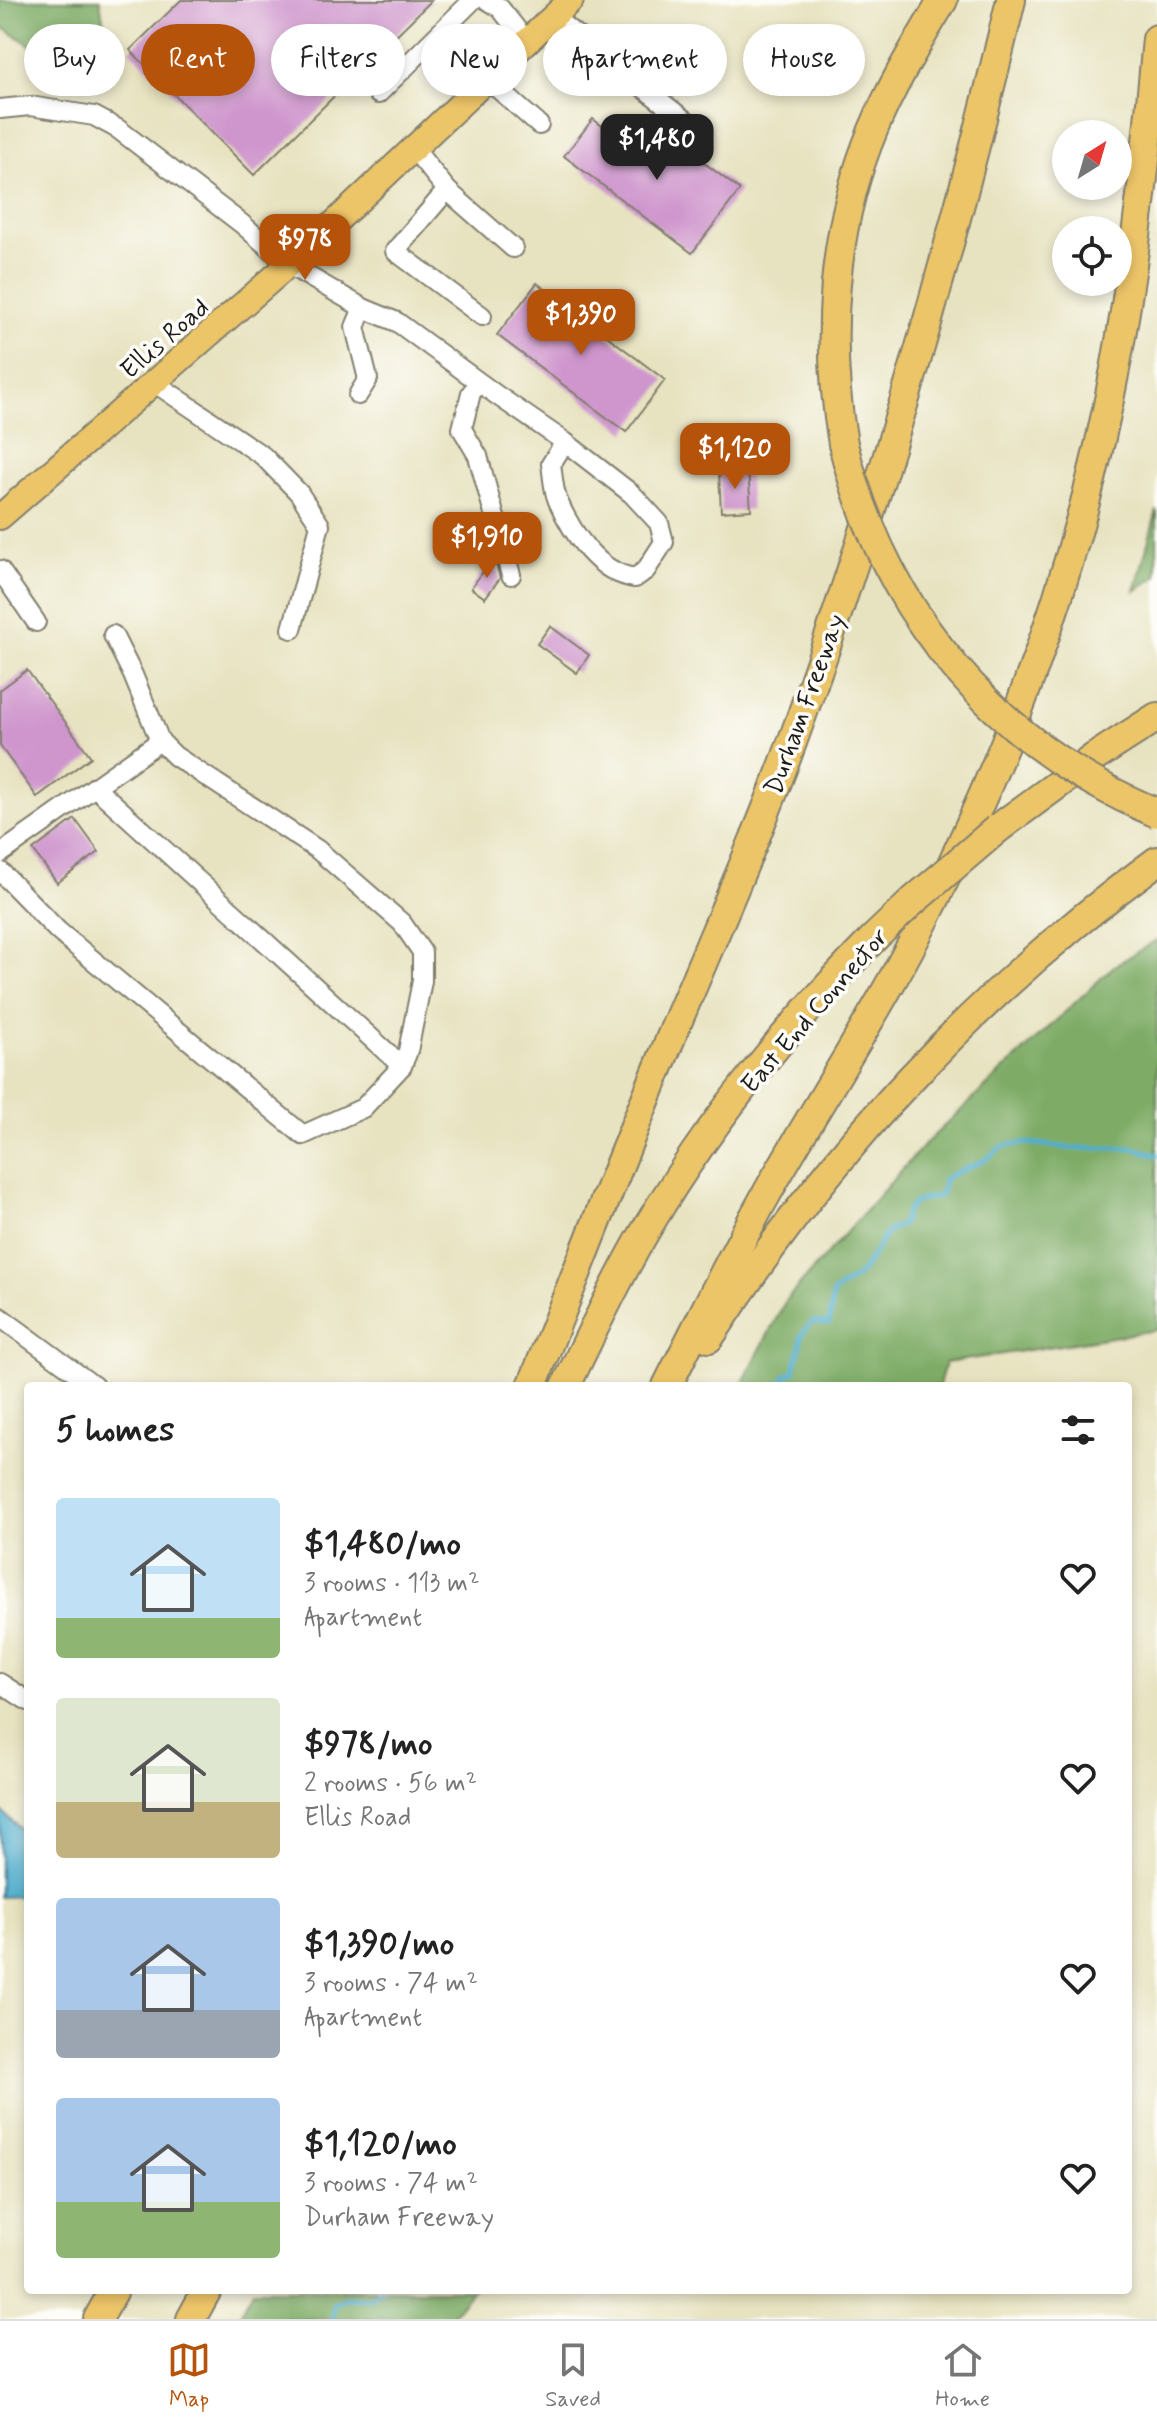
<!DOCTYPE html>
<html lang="en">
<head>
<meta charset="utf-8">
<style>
	body { margin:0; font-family:Mynerve,sans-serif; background:#f6f6f6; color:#222; height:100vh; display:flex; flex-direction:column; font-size:30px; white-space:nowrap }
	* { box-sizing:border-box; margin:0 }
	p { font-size:26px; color:#767676 }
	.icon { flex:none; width:44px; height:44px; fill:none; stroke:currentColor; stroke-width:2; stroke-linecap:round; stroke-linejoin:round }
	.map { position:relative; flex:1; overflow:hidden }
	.panel { position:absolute; left:24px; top:1382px; width:1108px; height:912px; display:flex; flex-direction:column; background:#fff; border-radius:8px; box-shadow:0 4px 12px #0003 }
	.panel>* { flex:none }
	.banner { position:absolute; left:24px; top:24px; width:1110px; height:72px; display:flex; gap:16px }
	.needle { width:52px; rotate:37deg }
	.tools { position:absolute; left:1052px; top:120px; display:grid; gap:16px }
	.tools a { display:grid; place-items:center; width:80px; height:80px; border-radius:50%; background:#fff; box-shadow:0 4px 12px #0003; font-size:40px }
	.price { position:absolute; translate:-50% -68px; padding:0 18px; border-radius:16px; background:#b45309; color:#fff; font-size:26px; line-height:52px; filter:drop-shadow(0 2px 4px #0008) }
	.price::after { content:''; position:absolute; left:50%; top:48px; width:24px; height:18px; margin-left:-12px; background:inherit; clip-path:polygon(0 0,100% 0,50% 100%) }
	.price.on { background:#222; color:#fff }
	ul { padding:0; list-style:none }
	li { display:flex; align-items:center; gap:24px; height:200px; padding:0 32px }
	li span { display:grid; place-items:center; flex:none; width:224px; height:160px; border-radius:8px; color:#555 }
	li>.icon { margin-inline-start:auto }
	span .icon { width:96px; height:96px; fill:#fffc; stroke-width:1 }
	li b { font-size:34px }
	h2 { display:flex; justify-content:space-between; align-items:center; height:96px; padding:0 32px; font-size:34px }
	.tag { padding:0 28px; border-radius:36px; background:#fff; box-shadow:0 4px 12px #0003; font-size:28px; line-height:72px }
	.tag.on { background:#b45309; color:#fff }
	.tab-bar { display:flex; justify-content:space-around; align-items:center; height:112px; border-top:2px solid #e0e0e0; background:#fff; font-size:22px; color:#767676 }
	.tab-bar a { display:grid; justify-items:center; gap:4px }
	.tab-bar .on { color:#b45309 }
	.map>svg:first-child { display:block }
	.forest { fill:#7eac66; stroke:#4d6441; stroke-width:2 }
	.water { fill:#4fadcd; stroke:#366474; stroke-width:2 }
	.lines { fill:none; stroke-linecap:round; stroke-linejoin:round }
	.stream { stroke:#4fadcd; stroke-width:5 }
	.building { fill:#cf96cd }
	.minor-casing { stroke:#827f6e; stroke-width:22 }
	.major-casing { stroke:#827f6e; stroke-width:28 }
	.highway-casing { stroke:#827f6e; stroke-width:32 }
	.minor { stroke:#fff; stroke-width:18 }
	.major { stroke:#edc569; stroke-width:24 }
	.highway { stroke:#edc569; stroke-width:28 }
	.highway-bridge-casing { stroke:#827f6e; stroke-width:32; stroke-linecap:butt }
	.highway-bridge { stroke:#edc569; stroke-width:28 }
	.labels { text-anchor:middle; stroke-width:7; stroke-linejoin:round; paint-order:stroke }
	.street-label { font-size:26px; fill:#1c1c1c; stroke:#fdfcf7 }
</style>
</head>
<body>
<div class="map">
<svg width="1157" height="2319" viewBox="0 0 1157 2319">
	<rect width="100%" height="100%" fill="#fdfcf7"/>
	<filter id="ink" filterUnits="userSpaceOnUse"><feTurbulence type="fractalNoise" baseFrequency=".0125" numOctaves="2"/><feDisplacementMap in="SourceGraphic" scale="16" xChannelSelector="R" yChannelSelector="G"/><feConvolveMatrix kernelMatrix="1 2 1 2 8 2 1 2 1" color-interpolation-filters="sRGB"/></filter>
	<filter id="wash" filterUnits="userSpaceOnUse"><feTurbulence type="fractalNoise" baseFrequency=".006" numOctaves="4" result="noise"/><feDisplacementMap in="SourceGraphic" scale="32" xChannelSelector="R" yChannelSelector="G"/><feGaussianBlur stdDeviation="1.8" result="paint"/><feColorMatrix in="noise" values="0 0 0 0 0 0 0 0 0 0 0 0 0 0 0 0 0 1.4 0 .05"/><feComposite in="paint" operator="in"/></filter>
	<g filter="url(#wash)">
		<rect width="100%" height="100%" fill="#e7e2bf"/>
		<g class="forest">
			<path d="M0,0H100L106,38L80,65L42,52L0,26Z"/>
			<path d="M1157,510V576L1135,591Z"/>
			<path d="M1157,940V1330L945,1363L939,1386H741L786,1300L924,1145L1114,966Z"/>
			<path d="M253,2290H473L449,2319H237Z"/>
		</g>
		<path class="water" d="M0,1810L28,1836V1896L0,1897Z"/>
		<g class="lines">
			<g class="stream">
				<path d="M780,1386L786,1375L794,1372C795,1358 802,1349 801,1335L812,1322L829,1324L833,1293L861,1273L888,1231L903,1224C906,1201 920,1199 940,1196L945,1178L985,1160L1003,1146L1028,1143L1070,1148H1133L1157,1155"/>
				<path d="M332,2319L334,2305L346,2298L370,2299L381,2290"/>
			</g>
		</g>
		<g id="blocks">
			<g class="building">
				<path d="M181,0H432L254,175L130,50Z"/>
				<path d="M593,119L643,157L662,131L740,190L692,253L564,156Z"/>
				<path d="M537,283L665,380L626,432L497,335Z"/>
				<path d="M748,470L751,510L721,512L719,472Z"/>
				<path d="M491,561L496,564L500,578L485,598L471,588Z"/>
				<path d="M550,626L589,655L577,673L537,644Z"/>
				<path d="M27,670L91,757L37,797L0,746V690Z"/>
				<path d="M75,819L99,852L57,883L33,850Z"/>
			</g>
		</g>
	</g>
	<g filter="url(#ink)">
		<use href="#blocks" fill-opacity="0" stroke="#827f6e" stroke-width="2"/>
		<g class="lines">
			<defs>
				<g id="minor">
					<path d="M487,0L500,8L527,42"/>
					<path d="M553,17L691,125"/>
					<path d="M487,79L539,125"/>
					<path d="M378,94L473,0"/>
					<path d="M0,109L30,106L94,116L118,129L242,224L289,265L363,308L397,322L498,396L565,442L632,494L659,523L664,542L646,570L635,578C598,573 572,533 558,501C553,490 553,476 551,464L565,442"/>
					<path d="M414,149L447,190L395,251L482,316"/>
					<path d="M447,190L513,248"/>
					<path d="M155,383L263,456L299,493L320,525L292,629"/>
					<path d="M479,383L471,393L462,429L478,456L511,575"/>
					<path d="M358,395L368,379L355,327L363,308"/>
					<path d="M0,570L36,622"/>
					<path d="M95,787L402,1066"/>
					<path d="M0,854L160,741"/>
					<path d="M0,871L58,931L303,1135L363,1108L402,1066L408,1051L422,981V952L402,923L318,850L175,756L160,741L133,675L113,635"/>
					<path d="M0,1317L94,1386"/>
					<path d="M0,1683L28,1701"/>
				</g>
				<path id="major" d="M0,517L311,245L571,0"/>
				<g id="highway">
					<path d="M843,444C825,340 832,228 873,130C892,84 918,42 943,0"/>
					<path d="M997,829L1095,757L1157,717"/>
					<path d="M709,1338C831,1150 976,993 1157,861"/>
					<path d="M532,1386C579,1267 625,1148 674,1030C718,925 764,822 802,715C885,482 954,241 1011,0"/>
					<path d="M566,1386C592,1331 619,1275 650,1223C712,1119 789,1025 873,939"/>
					<path d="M667,1386C702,1317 736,1247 775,1179C828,1087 887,997 934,901C1018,732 1082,550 1116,364C1136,256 1147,148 1157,39"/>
					<path d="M98,2319L114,2290"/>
					<path d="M191,2319L207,2290"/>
				</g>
			</defs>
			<use href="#minor" class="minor-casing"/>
			<use href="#major" class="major-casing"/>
			<use href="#highway" class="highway-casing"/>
			<use href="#minor" class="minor"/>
			<use href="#major" class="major"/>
			<use href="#highway" class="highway"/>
			<defs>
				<g id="highway-bridge">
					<path d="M843,444C885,614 995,745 1157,813"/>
					<path d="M873,939L913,901L997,829"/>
				</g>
			</defs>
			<use href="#highway-bridge" class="highway-bridge-casing"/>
			<use href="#highway-bridge" class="highway-bridge"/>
		</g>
	</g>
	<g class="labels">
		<g class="street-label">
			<text transform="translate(164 338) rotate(-41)" y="9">Ellis Road</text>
			<text transform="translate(804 704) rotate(-70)" y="9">Durham Freeway</text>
			<text transform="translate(814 1010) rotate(-49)" y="9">East End Connector</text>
		</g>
	</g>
</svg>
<div class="tools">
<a><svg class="needle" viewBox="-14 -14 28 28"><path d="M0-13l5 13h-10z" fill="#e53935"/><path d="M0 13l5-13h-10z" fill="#767676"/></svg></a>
<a><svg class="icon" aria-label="locate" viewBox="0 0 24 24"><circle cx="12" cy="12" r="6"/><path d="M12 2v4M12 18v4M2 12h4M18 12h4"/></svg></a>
</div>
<b class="price on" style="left:657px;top:182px">$1,480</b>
<b class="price" style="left:305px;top:282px">$978</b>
<b class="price" style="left:581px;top:357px">$1,390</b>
<b class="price" style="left:735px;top:491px">$1,120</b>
<b class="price" style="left:487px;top:580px">$1,910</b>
<div class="banner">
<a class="tag">Buy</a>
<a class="tag on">Rent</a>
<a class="tag">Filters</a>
<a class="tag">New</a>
<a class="tag">Apartment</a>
<a class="tag">House</a>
</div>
<section class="panel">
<h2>5 homes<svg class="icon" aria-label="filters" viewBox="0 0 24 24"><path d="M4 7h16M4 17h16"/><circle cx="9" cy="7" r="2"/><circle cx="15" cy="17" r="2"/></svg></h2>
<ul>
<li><span style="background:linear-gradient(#bfe0f5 75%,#8fb573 0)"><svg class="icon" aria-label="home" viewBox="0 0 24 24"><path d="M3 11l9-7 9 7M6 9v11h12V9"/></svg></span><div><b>$1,480/mo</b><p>3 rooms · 113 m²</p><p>Apartment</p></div><svg class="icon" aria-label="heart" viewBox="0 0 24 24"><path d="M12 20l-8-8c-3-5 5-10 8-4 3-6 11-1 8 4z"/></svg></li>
<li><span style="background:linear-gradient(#dfe7d0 65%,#c2b280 0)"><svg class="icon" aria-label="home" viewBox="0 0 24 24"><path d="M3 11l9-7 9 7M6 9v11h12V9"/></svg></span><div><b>$978/mo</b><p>2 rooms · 56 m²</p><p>Ellis Road</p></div><svg class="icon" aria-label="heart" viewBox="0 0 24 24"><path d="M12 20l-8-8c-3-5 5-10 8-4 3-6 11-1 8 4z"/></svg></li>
<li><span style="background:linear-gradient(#a9c7e8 70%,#9aa5b1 0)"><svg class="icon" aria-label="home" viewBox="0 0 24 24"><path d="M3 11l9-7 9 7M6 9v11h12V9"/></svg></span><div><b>$1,390/mo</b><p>3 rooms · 74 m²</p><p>Apartment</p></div><svg class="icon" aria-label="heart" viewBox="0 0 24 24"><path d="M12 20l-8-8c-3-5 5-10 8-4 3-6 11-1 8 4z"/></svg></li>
<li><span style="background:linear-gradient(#a9c7e8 65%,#8fb573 0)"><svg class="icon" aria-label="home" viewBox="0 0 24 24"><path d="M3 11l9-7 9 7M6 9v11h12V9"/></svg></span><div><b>$1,120/mo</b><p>3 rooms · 74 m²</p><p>Durham Freeway</p></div><svg class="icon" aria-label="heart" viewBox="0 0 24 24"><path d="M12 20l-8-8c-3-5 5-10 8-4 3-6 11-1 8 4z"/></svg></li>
</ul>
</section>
</div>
<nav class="tab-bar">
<a class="on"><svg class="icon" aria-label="map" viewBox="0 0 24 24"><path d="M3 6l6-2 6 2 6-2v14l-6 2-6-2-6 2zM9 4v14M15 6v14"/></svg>Map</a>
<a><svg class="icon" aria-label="saved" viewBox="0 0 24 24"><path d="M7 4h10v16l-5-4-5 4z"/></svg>Saved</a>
<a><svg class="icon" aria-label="home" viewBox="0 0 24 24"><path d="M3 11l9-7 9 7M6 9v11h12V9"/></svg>Home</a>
</nav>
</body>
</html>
